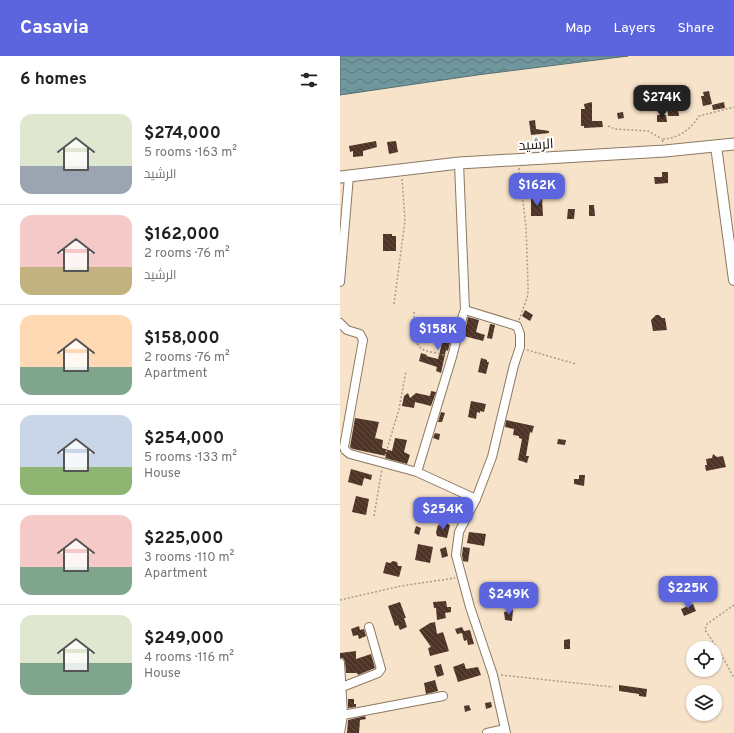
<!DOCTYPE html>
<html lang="en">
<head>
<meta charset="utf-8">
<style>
	body { margin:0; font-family:Overpass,Cairo,sans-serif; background:#f2f2f2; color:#202124; height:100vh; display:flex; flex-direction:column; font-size:15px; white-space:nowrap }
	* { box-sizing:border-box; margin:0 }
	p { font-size:13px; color:#757577 }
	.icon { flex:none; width:22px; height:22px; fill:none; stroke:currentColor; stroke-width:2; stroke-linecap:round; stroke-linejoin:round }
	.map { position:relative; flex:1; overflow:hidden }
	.side { display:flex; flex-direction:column; background:#fff; width:340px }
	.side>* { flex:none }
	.tools { position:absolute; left:346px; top:585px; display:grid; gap:8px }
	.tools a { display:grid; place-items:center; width:36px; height:36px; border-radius:50%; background:#fff; box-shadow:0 1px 3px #0004; font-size:20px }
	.price { position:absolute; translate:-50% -34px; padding:0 9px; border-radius:8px; background:#5c65dd; color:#fff; font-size:13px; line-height:26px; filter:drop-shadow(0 1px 2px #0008) }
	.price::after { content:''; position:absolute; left:50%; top:24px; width:12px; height:9px; margin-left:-6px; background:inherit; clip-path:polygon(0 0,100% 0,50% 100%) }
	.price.selected { background:#222; color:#fff }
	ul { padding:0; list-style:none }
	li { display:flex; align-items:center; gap:12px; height:100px; padding:0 20px }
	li+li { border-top:1px solid #e0e0e0 }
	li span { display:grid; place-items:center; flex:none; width:112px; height:80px; border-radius:12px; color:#555 }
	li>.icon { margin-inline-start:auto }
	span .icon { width:48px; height:48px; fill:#fffc; stroke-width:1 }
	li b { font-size:17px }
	h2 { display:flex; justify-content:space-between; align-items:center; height:48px; padding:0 20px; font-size:17px }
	header { display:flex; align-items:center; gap:24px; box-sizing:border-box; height:56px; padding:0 20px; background:#5c65dd; color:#fff }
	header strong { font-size:19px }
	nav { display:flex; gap:22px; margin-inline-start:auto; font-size:14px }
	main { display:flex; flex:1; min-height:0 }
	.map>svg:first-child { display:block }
	.water { fill:url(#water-waves); stroke:#566f71 }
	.building { fill:url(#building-back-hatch) }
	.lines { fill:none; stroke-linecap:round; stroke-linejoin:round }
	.minor-casing { stroke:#8b7963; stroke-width:10 }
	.tertiary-casing { stroke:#8b7963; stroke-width:12 }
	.secondary-casing { stroke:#8b7963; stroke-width:13 }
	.path { stroke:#aa9b87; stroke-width:1.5; stroke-dasharray:2 2; stroke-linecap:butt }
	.minor { stroke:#fff; stroke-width:8 }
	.tertiary { stroke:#fff; stroke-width:10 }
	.secondary { stroke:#fff; stroke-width:11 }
	.labels { text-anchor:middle; stroke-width:4; stroke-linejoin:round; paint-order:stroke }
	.street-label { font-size:14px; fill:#1a130a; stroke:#fff }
</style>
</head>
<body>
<header>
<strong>Casavia</strong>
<nav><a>Map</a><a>Layers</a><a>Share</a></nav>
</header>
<main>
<section class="side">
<h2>6 homes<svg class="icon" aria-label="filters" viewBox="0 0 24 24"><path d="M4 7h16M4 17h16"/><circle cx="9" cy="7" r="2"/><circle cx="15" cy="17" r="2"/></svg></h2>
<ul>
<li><span style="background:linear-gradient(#dfe7d0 65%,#9aa5b1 0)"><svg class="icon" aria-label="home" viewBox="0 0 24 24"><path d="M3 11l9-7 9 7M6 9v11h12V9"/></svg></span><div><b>$274,000</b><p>5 rooms · 163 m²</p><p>الرشيد</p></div></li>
<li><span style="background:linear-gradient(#f6c9c9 65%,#c2b280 0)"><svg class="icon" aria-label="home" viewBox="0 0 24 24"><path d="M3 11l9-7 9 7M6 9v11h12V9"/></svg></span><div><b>$162,000</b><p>2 rooms · 76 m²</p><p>الرشيد</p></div></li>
<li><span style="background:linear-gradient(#ffd9b3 65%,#7fa58c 0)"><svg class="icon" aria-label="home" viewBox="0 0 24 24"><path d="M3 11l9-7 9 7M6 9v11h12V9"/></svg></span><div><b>$158,000</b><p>2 rooms · 76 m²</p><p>Apartment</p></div></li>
<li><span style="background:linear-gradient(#c9d6e8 65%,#8fb573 0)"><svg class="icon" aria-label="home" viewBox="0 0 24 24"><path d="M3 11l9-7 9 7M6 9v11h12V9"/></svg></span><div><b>$254,000</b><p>5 rooms · 133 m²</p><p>House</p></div></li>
<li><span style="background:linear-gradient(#f6c9c9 65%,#7fa58c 0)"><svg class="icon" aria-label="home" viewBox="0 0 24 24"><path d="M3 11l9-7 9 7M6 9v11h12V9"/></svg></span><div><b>$225,000</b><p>3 rooms · 110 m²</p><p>Apartment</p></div></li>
<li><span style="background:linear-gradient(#dfe7d0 60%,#7fa58c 0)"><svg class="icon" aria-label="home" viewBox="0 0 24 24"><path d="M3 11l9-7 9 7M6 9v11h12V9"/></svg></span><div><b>$249,000</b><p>4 rooms · 116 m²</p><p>House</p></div></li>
</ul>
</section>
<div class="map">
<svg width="394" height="677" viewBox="0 0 394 677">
	<defs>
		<pattern id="water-waves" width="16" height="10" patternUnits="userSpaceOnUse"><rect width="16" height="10" fill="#70979d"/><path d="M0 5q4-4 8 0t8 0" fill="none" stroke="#5b7a7e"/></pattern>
		<pattern id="building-back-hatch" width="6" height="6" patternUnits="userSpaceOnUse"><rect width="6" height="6" fill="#4e3426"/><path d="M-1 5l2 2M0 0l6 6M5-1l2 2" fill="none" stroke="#644e43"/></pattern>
	</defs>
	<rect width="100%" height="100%" fill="#f7e3ca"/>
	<path class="water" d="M0,0H288L137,19L0,39Z"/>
	<g class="building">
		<path d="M369,35L372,48L363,50L361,40H364L363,36Z"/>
		<path d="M337,45L339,60H328L327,46Z"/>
		<path d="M252,46V65H262L263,71L244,72V70H241V53H245L244,48Z"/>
		<path d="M384,46L385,52L373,54L372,49Z"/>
		<path d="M283,56L284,62L278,63L277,57Z"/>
		<path d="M317,59H326L327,66H317Z"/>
		<path d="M195,64L196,73L209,75V77L191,79L189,65Z"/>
		<path d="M36,85L37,91L23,95V100L13,101V95L10,96L9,90Z"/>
		<path d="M56,85L58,96L49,98L47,86Z"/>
		<path d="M322,116H328V127L315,128L314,121H322Z"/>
		<path d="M191,142H202L203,160H191Z"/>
		<path d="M249,149H254L255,160H249Z"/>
		<path d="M228,153H235L234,163H227Z"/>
		<path d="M43,178H52V180H56V195H43Z"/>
		<path d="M185,254L193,259L190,265L182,260Z"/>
		<path d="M316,259H319L322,262H325L327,274L313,275L311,264Z"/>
		<path d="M128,261L139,264L136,276L145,279L143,285L124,280Z"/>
		<path d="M150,268L155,269L152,283L147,282Z"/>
		<path d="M95,274L110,278L108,285L110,286L108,295L106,294L101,317L96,315L97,311L79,305L81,297L87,299L86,300L98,303L102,287L92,284Z"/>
		<path d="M141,302L147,304V306H149L146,318L138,316Z"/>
		<path d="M91,335L96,336L91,350L75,346L74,352L62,350L64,340L68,337L70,342L76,337L90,340Z"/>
		<path d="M131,345L146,348L144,356L140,355V357L137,356L136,363L128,361Z"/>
		<path d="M101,356L105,357L102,366H98Z"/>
		<path d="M15,362L39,366L35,382L43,384L42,392L52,395L55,382L67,384L64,396L70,399L67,408L45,402L46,400L13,393L10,391Z"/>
		<path d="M166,364L194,370L192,377L190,376L186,400H189L187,407L178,404L182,383L179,382V380L173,379L174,373L165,371Z"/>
		<path d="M95,377L100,378L99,384L93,382Z"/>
		<path d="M218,383L226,384L225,389L217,388Z"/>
		<path d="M373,398L377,401L383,400L386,411L366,415L365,409H367L366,403L372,402Z"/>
		<path d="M11,413L32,419L31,424L24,422L22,430L8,426Z"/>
		<path d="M239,419H245L244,430L234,428V423H239Z"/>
		<path d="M16,440L29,443L26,459L12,456Z"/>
		<path d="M106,467L110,469L107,482L97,480L96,476L98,469L102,470Z"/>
		<path d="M76,470L81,472L79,479L74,477Z"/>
		<path d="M129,476L146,478L144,490L127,487Z"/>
		<path d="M78,488L93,491L90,507L75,504Z"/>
		<path d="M106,491L108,500L102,502L100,493Z"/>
		<path d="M123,491L130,492L128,506L123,505L122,499Z"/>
		<path d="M53,505L57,506L58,510H62L59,521L43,517L46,506L50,507Z"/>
		<path d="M106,545L107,551H111V556L105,557L106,562L97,564L96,552H94L93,546Z"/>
		<path d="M60,546L66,562H64L67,571L60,574L58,569L55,570L48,550Z"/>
		<path d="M353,548L356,555L344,560L341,553Z"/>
		<path d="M173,554L172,565L165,564L164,556Z"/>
		<path d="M95,566L97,578L103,576L109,595L90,600L88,592L91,591L79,574L90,567Z"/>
		<path d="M19,570L20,574L24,573L26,580L19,583L18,579L13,580L11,573Z"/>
		<path d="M122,571L124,575L130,574L134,588L128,589L127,584L124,585L122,577L117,578L115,573Z"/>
		<path d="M230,583V593H224V584Z"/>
		<path d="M16,595V603L31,598L35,612L18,619L17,617H6L5,606L3,602H0V597Z"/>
		<path d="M124,607L126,613L138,611L141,619L118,626L113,611Z"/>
		<path d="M101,608L104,619L97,621L94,610Z"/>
		<path d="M95,624L98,635L86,638L84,627Z"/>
		<path d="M279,629L307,633L306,641L299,640V638L279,635Z"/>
		<path d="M8,643H14V648H16V651L8,652Z"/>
		<path d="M151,646L152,651L146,653L145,647Z"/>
		<path d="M129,649L131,654L125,656L124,650Z"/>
		<path d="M25,660L26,663L20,664L19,677H7L8,664Z"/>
	</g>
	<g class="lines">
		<defs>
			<g id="minor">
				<path d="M0,226L9,120"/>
				<path d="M125,254L177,270L180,278V291L174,309L152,401L136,443L119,476L116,499L130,551L153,619L166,677"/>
				<path d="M0,267L7,274L20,278L23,284L4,391L5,394L10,398L77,416L136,443"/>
				<path d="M77,416L112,301L123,259L125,254L119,107"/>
				<path d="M0,607L3,659"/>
				<path d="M2,631L38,617L41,613L29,571"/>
				<path d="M0,677L3,659L103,640"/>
				<path d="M147,677L165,673"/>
			</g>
			<path id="tertiary" d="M376,90L394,224"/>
			<path id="secondary" d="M0,121L119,107L325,95L394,88"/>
		</defs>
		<use href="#minor" class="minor-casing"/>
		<use href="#tertiary" class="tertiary-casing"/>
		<use href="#secondary" class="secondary-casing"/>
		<g class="path">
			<path d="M268,70L275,73L308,75L322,83"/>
			<path d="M323,86L322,83C338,83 351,73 359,60L394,51"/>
			<path d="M179,112L186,171L188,227V239L179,264"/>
			<path d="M54,248L65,165L62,123"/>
			<path d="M74,256C74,267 71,285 82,293C88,296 98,297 104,299"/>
			<path d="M187,294L236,308"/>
			<path d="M45,400L59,353L66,315"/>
			<path d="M34,460L42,413"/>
			<path d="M0,544L61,530L115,522"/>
			<path d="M394,549L367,568L365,574L380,596L394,622"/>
			<path d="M161,619L273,631"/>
		</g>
		<use href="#minor" class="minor"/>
		<use href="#tertiary" class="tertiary"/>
		<use href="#secondary" class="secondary"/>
	</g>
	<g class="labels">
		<g class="street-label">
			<text transform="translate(196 88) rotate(-3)" y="5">الرشيد</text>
		</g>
	</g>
</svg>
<div class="tools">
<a><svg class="icon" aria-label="locate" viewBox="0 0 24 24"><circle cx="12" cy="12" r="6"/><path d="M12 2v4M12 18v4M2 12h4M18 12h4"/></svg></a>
<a><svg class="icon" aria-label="layers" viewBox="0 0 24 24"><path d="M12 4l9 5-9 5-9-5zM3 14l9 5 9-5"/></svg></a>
</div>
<b class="price selected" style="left:322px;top:63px">$274K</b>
<b class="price" style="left:197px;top:151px">$162K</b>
<b class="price" style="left:98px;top:295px">$158K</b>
<b class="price" style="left:103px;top:475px">$254K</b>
<b class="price" style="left:348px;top:554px">$225K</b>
<b class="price" style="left:169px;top:560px">$249K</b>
</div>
</main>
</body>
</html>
